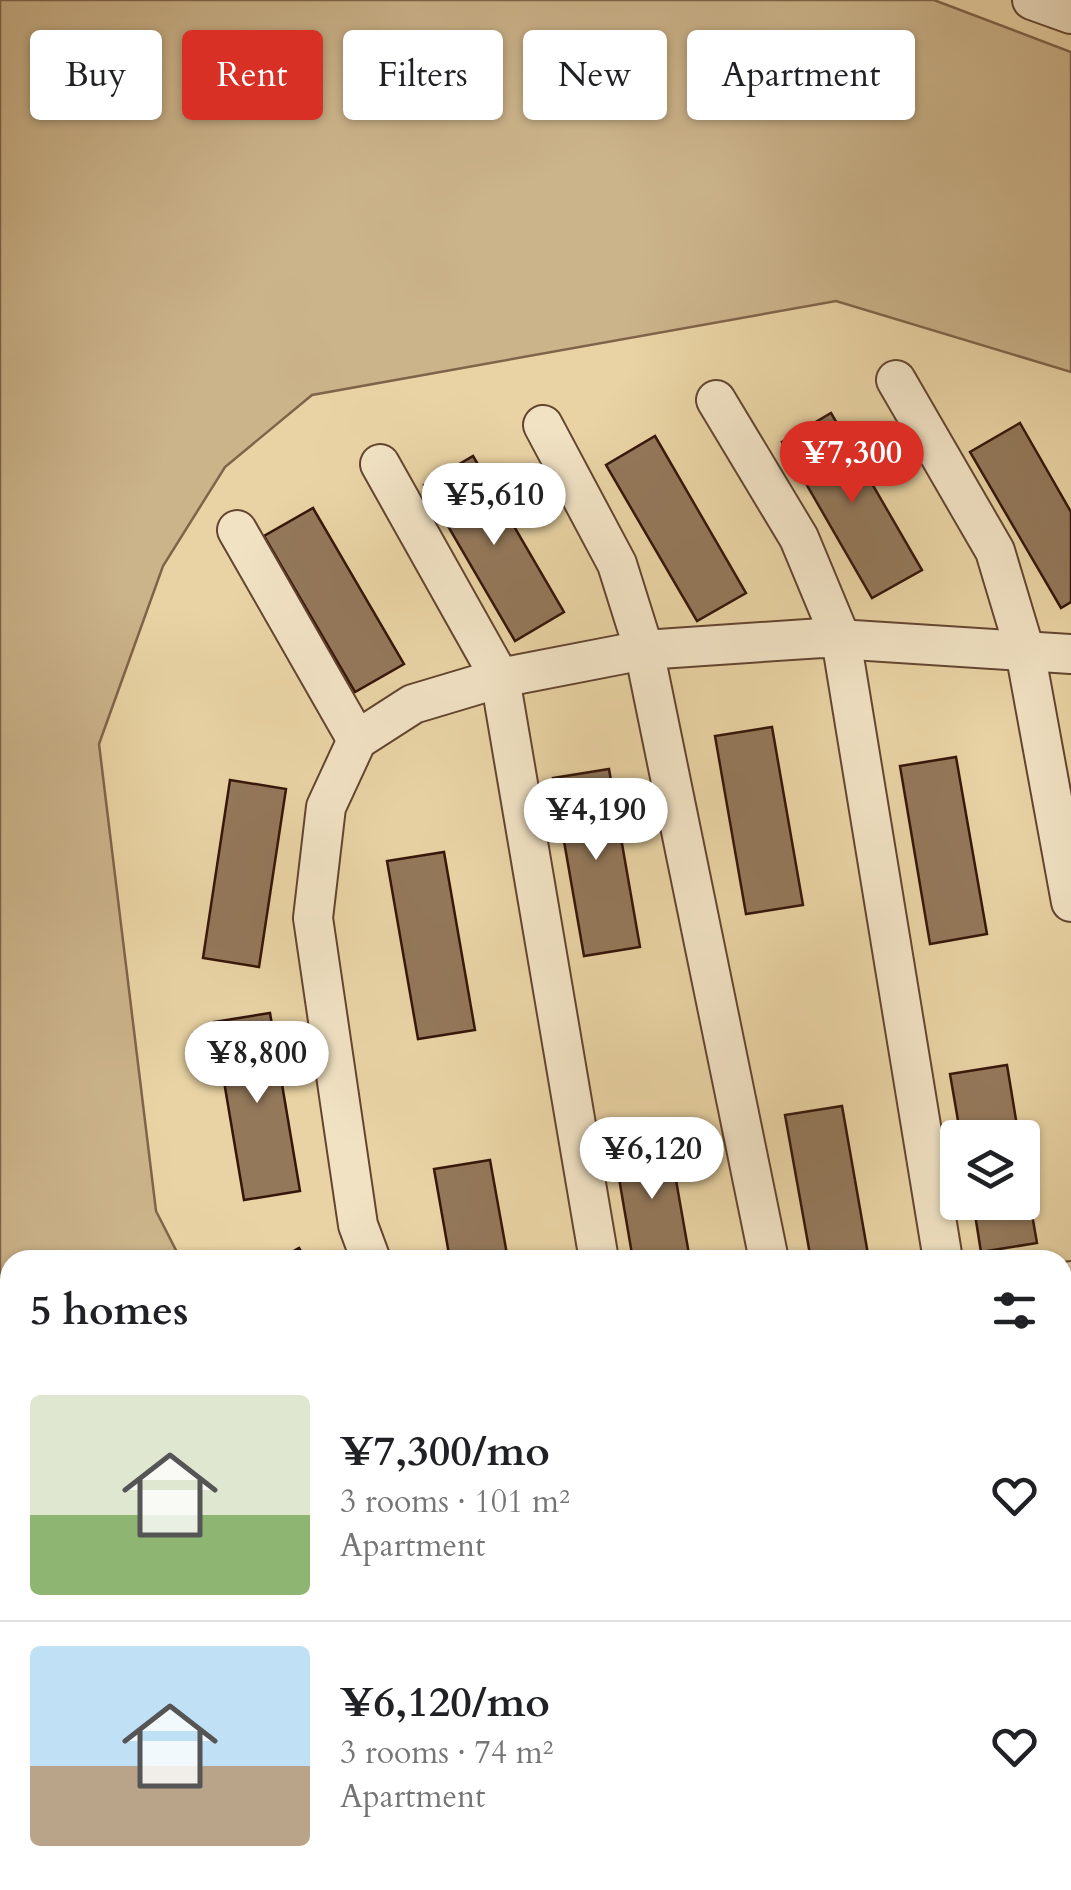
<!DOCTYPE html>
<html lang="en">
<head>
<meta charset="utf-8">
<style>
	body { margin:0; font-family:Cardo,serif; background:#f2f2f2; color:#202124; height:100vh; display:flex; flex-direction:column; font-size:38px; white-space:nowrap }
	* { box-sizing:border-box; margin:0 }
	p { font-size:32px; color:#757577 }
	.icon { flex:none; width:55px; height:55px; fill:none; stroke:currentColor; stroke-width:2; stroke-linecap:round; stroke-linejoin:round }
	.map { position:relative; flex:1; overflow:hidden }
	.side { position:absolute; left:0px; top:1250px; width:1072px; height:640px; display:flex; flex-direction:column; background:#fff; border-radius:30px 30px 0 0; box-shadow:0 2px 8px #0004 }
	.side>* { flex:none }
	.banner { position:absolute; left:30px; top:30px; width:1012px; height:90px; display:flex; gap:20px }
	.controls { position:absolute; left:940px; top:1120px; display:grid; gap:20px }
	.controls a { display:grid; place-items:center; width:100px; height:100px; border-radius:10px; background:#fff; box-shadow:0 2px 8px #0004; font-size:50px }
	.price { position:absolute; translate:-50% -85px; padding:0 22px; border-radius:35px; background:#fff; color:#222; font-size:32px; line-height:65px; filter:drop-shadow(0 2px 5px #0008) }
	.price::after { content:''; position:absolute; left:50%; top:60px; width:30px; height:22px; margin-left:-15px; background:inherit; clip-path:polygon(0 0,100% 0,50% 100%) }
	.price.current { background:#d93025; color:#fff }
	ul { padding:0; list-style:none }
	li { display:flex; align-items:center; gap:30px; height:250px; padding:0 30px }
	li+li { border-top:2px solid #e0e0e0 }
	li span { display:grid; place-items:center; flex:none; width:280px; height:200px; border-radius:10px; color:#555 }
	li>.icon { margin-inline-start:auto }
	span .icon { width:120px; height:120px; fill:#fffc; stroke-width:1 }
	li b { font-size:42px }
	h2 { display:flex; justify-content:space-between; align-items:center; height:120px; padding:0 30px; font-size:42px }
	.tag { padding:0 35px; border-radius:10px; background:#fff; box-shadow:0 2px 8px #0004; font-size:35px; line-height:90px }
	.tag.current { background:#d93025; color:#fff }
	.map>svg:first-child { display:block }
	.green { fill:#cbb38a; stroke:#80644a; stroke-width:2.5 }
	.building { fill:#93785a; stroke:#36160a; stroke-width:2.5 }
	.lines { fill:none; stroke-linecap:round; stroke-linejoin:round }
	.minor-casing { stroke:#634530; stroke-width:42 }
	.path { stroke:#36160a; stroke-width:5; stroke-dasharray:2.5 5; stroke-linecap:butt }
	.minor { stroke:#f1e2c4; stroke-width:38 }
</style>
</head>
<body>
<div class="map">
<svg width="1071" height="1890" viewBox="0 0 1071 1890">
	<rect width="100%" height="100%" fill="#e9d3a4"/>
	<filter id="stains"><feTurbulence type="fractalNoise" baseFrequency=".002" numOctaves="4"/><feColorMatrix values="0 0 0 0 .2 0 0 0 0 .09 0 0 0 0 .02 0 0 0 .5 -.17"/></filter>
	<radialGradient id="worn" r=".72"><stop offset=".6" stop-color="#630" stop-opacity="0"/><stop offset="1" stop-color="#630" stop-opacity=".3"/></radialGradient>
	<g class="green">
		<path d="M0,0H934L1071,52V372L836,301L312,395L225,467L163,566L99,744L156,1211L181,1260H10V1841L0,1844Z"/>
		<path d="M1065,1308L1071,1312V1890H574L561,1880H1062V1309Z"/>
	</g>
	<g class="building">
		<path d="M831,413L922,570L872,598L782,442Z"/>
		<path d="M1020,423L1071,512V602L1061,608L970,452Z"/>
		<path d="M655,436L746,593L697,621L606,465Z"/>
		<path d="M473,456L564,612L515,641L424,485Z"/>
		<path d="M313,508L404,664L355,692L264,536Z"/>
		<path d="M772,727L803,905L746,914L715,736Z"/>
		<path d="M956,757L987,934L930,944L900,766Z"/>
		<path d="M609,769L640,947L584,956L553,778Z"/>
		<path d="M230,780L286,789L259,967L203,958Z"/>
		<path d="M444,852L475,1030L418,1039L387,861Z"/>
		<path d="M270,1013L300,1191L244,1200L214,1022Z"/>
		<path d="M1007,1065L1019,1138H961L950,1074Z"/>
		<path d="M842,1106L869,1260H811L785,1115Z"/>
		<path d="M669,1140L690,1260H633L614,1149Z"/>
		<path d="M1022,1157L1037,1243L981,1252L973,1202H1022Z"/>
		<path d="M490,1160L508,1260H450L434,1169Z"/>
		<path d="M299,1248L306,1260H278Z"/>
	</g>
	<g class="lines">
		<defs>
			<g id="minor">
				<path d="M1032,0L1071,14"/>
				<path d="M896,380L995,551L1025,651L1071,902"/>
				<path d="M716,400L799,538L841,639L943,1260"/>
				<path d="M543,425L617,564L644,650L769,1260"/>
				<path d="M380,464L500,678L599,1260"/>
				<path d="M237,530L357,740"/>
				<path d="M371,1260L358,1225L313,918L326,807L357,740L413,704L500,678L644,650L822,638L1071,654"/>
				<path d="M1062,1283L1071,1281"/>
				<path d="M162,1880L176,1890"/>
				<path d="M132,1890L137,1880"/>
				<path d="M409,1890L421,1882L435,1890"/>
			</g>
		</defs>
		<use href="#minor" class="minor-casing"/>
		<g class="path">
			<path d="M0,1688L10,1689"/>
			<path d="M981,1890L986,1880"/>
			<path d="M999,1890L1006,1880"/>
		</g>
		<use href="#minor" class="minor"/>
	</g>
	<rect width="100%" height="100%" filter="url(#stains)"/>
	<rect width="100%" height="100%" fill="url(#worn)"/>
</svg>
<div class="controls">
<a><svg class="icon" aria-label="layers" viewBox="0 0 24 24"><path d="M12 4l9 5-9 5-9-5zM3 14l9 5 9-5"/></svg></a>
</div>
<b class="price current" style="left:852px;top:506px">¥7,300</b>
<b class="price" style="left:494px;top:548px">¥5,610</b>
<b class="price" style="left:596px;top:863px">¥4,190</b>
<b class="price" style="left:257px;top:1106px">¥8,800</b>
<b class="price" style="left:652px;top:1202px">¥6,120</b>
<div class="banner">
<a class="tag">Buy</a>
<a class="tag current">Rent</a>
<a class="tag">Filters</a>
<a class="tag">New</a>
<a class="tag">Apartment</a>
</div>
<section class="side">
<h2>5 homes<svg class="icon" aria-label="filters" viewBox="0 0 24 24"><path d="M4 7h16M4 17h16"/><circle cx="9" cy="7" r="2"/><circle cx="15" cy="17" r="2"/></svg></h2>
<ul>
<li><span style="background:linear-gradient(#dfe7d0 60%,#8fb573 0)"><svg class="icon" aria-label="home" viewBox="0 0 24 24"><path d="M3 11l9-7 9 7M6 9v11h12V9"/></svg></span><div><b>¥7,300/mo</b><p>3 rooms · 101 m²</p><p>Apartment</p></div><svg class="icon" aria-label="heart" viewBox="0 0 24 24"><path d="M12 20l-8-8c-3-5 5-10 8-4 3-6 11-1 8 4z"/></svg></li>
<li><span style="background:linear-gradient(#bfe0f5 60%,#b9a48a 0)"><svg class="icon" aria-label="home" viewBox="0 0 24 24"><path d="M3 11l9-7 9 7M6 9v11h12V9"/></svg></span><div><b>¥6,120/mo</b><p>3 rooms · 74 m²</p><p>Apartment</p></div><svg class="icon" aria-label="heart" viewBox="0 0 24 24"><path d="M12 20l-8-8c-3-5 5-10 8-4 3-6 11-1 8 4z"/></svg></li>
</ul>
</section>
</div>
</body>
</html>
